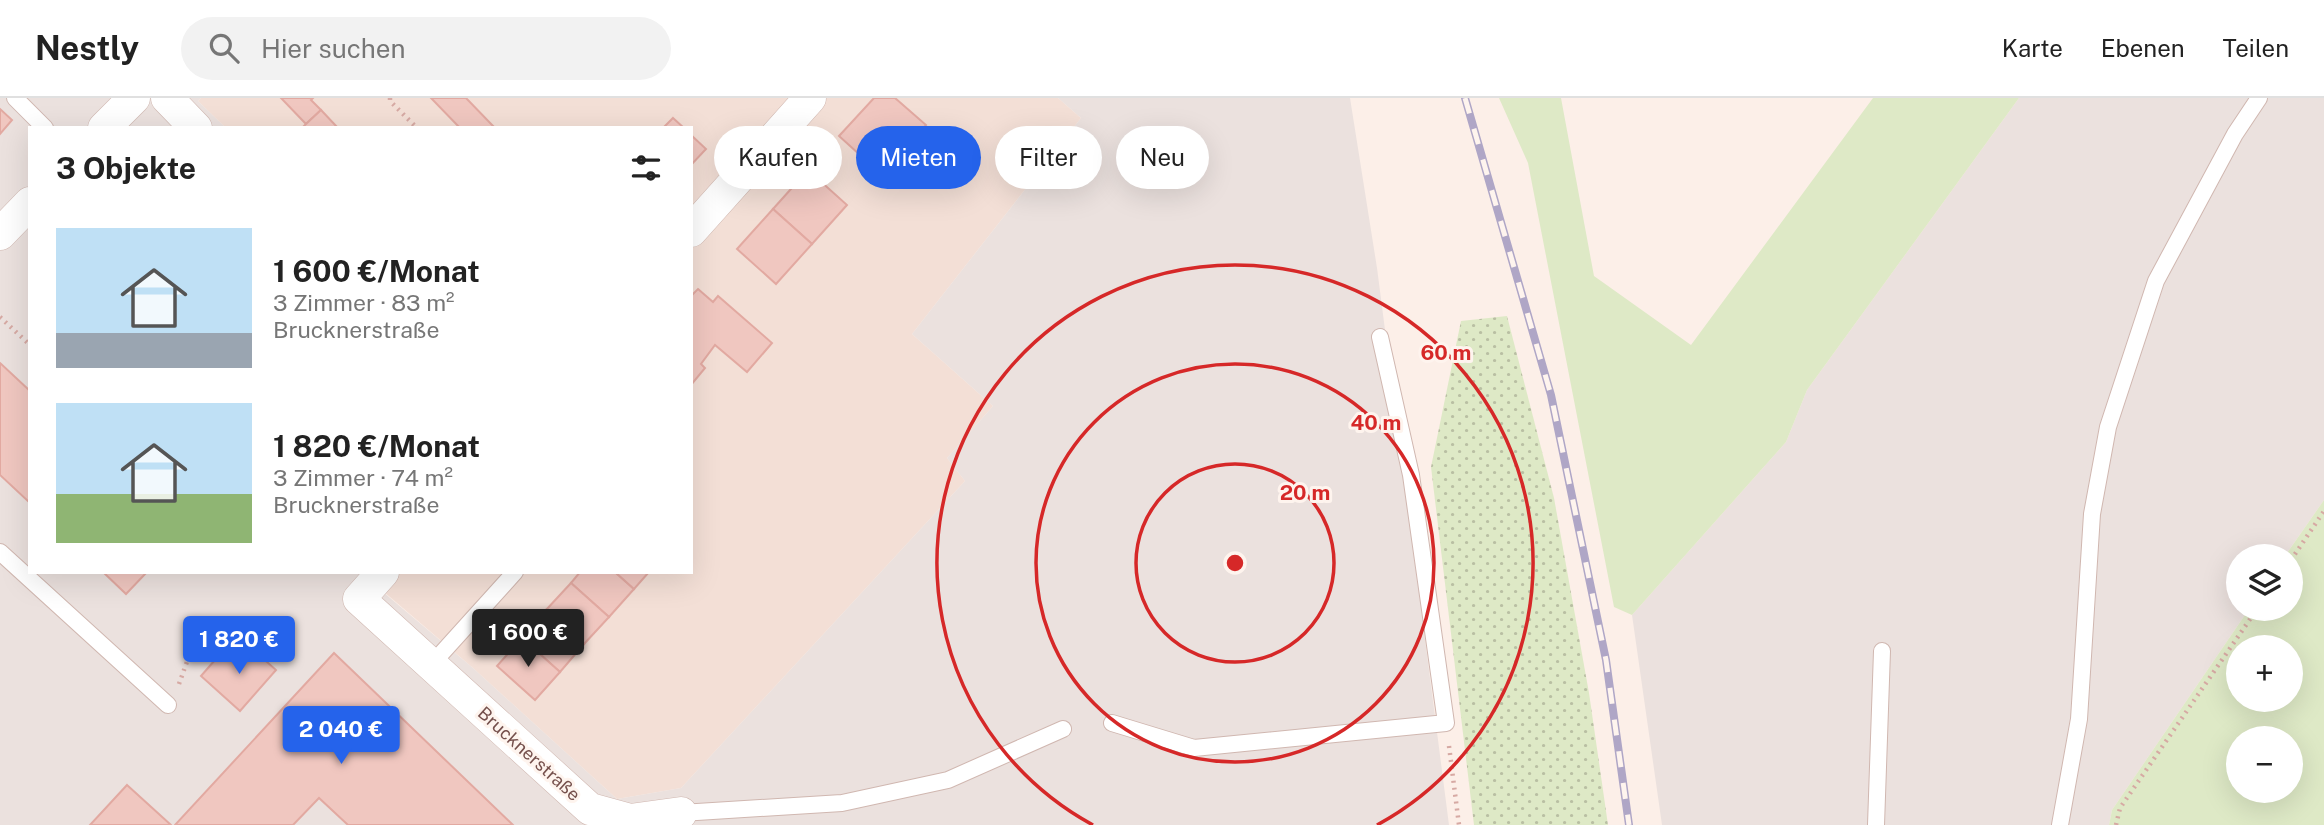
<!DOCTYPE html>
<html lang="de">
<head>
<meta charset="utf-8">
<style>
	body { margin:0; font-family:"Public Sans",sans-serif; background:#f2f2f2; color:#222; height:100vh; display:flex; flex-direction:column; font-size:26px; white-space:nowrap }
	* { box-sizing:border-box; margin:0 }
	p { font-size:23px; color:#767676 }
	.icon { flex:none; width:38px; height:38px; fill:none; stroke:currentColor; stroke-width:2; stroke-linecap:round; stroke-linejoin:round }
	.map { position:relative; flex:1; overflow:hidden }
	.details { position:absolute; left:28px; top:28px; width:665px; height:448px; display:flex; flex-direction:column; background:#fff; border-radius:0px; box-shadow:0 7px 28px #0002 }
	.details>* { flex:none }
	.banner { position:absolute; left:714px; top:28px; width:665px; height:63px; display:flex; gap:14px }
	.fabs { position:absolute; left:2226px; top:446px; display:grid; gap:14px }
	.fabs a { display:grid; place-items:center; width:77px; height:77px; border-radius:50%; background:#fff; box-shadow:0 7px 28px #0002; font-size:35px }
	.price { position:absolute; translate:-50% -60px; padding:0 16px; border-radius:7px; background:#2563eb; color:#fff; font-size:23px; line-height:46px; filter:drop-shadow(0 2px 4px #0008) }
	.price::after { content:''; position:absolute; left:50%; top:42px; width:21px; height:16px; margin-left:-10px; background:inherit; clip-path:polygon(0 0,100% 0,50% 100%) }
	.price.on { background:#222; color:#fff }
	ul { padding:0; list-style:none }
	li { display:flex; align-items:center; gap:21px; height:175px; padding:0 28px }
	li span { display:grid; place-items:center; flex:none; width:196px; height:140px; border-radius:0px; color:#555 }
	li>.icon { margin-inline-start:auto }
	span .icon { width:84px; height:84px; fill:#fffc; stroke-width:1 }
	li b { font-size:30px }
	h2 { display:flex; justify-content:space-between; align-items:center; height:84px; padding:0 28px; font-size:30px }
	.chip { padding:0 24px; border-radius:32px; background:#fff; box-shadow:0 7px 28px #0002; font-size:24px; line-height:63px }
	.chip.on { background:#2563eb; color:#fff }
	header { display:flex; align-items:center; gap:42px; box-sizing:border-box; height:98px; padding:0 35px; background:#fff; border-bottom:2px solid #e0e0e0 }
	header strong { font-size:33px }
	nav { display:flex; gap:38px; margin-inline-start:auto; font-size:24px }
	.search { width:490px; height:63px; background:#f2f2f2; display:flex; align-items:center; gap:18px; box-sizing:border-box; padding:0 24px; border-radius:38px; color:#767676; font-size:26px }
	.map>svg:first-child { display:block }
	.residential { fill:#f3dfd6 }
	.industrial { fill:#ebe1de }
	.green { fill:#dee9c6; fill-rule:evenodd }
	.garden { fill:url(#garden-dots) }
	.building { fill:#f0c7c0; stroke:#e2a9a1; stroke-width:2 }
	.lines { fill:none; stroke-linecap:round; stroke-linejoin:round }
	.service-casing { stroke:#d0b7b0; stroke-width:18 }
	.minor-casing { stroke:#d0b7b0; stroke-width:33 }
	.path { stroke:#d6a9a3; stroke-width:4.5; stroke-dasharray:2 5; stroke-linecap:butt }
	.service { stroke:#fff; stroke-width:16 }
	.minor { stroke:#fff; stroke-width:32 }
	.rail-casing { stroke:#afa6c6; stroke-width:8 }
	.rail { stroke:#fef4ee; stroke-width:5; stroke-dasharray:16; stroke-linecap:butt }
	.ring { fill:none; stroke:#d62828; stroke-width:3.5 }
	.labels { text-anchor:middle; stroke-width:6; stroke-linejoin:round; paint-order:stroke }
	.street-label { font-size:18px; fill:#75504c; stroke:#fef4ee }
	.centre { fill:#d62828; stroke:#fef4ee; stroke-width:3.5 }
	.ring-label { font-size:21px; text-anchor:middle; font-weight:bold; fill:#d62828; stroke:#fef4ee; stroke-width:6; stroke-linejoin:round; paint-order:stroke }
</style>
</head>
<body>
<header>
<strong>Nestly</strong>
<div class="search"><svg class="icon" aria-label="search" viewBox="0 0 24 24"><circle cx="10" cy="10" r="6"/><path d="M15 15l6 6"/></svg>Hier suchen</div>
<nav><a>Karte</a><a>Ebenen</a><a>Teilen</a></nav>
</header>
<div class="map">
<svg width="2324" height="727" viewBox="0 0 2324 727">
	<defs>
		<pattern id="garden-dots" width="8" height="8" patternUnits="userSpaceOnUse" patternTransform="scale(1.75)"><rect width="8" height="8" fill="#dee9c6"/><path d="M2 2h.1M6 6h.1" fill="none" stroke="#b9bfa3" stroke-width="1.8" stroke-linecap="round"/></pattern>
	</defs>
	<rect width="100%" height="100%" fill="#fcefe8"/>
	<path class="residential" d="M201,0H1058L1081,20L912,236L993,308L947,360L965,383L681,690L617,701L473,570L383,493L400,474H691V30H226L198,3Z"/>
	<g class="industrial">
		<path d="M0,0H201L198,3L226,30H30V474H400L383,494L473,570L617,701L681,690L965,383L947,360L993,308L912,236L1081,20L1058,0H1350L1377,170L1449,727H0Z"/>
		<path d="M2019,0H2324V402L2285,458H2238V511H2249L2112,712L2109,727H1662L1632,517L1786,344L1807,292Z"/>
	</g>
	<g class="green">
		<path d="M1499,0H1561L1594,178L1691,247L1873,0H2019L1807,292L1786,344L1632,517L1614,509L1528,65Z"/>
		<path d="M2324,402V727H2109L2112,712L2249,511H2291V458H2285ZM2238,550H2291V602H2238ZM2238,640H2291V693H2238Z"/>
	</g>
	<path class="garden" d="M1507,218L1554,400L1589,595L1608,727H1474L1431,369L1461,223Z"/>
	<g class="building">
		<path d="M281,0H313L311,2L321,12L306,26Z"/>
		<path d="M431,0H466L495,30H460Z"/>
		<path d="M874,0H895L926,27L881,76L839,38Z"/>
		<path d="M0,11L12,22L0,36Z"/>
		<path d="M321,12L338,30H302L306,26Z"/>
		<path d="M673,20L684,30H663Z"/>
		<path d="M691,37L706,51L691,67Z"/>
		<path d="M808,72L847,107L812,146L773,111Z"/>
		<path d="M773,111L812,146L776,186L737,151Z"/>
		<path d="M698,191L713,204L718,198L772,245L747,274L715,247L701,266L705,270L691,287V198Z"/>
		<path d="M0,265L30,293V405L0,377Z"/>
		<path d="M103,474H147L126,496Z"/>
		<path d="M580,474H615L634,491L609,519L571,485Z"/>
		<path d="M615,474H649L634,491Z"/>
		<path d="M571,485L609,519L584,546L546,512Z"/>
		<path d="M546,512L584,546L560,574L522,540Z"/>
		<path d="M522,540L560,574L535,602L497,568Z"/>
		<path d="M248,547L276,572L240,613L201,578L222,554L233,564Z"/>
		<path d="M334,555L513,727H348L319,700L293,727H175Z"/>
		<path d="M127,687L171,727H90Z"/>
	</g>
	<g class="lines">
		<defs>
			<g id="service">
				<path d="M15,0L45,30"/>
				<path d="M0,454L168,607"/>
				<path d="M431,567L515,474"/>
				<path d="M1112,625L1194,650L1446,625L1411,377L1380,239"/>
				<path d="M681,715L842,705L948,682L1063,631"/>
				<path d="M1876,727L1882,553"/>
				<path d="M2060,727L2079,621L2092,416L2108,329L2156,183L2235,36L2259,0"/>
			</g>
			<g id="minor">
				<path d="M167,0L196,30"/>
				<path d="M104,30L134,0"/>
				<path d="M691,133L810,0"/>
				<path d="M0,136L30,105"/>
				<path d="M383,474L359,501L590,711L630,722L681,715"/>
			</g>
		</defs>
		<use href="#service" class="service-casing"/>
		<use href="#minor" class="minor-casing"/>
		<g class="path">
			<path d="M390,0V3L417,30"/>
			<path d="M0,219L30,247"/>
			<path d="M2291,462L2324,413"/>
			<path d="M179,586L194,544"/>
			<path d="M1449,648L1459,727"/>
			<path d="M2116,727L2120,710L2257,511"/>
		</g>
		<use href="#service" class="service"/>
		<use href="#minor" class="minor"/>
		<defs>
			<path id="rail" d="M1465,0L1551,297L1606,562L1629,727"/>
		</defs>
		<use href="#rail" class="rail-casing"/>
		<use href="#rail" class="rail"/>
	</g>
	<g class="ring">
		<circle cx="1235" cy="465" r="99"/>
		<circle cx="1235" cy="465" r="199"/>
		<path d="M1093 727A298 298 0 1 1 1377 727"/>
	</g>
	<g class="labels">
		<g class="street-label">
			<text transform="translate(529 656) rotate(42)" y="6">Brucknerstraße</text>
		</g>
	</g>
	<circle cx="1235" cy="465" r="10" class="centre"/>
	<g class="ring-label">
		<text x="1446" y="262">60 m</text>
		<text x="1376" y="332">40 m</text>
		<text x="1305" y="402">20 m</text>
	</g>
</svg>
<div class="fabs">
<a><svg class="icon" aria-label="layers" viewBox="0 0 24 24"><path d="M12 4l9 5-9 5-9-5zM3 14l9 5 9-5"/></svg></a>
<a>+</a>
<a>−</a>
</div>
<b class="price on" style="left:528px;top:571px">1 600 €</b>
<b class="price" style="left:239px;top:578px">1 820 €</b>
<b class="price" style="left:341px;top:668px">2 040 €</b>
<div class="banner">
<a class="chip">Kaufen</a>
<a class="chip on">Mieten</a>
<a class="chip">Filter</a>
<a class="chip">Neu</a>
</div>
<section class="details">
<h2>3 Objekte<svg class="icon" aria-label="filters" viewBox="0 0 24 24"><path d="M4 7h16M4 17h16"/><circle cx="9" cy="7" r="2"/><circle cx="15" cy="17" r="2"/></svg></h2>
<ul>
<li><span style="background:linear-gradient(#bfe0f5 75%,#9aa5b1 0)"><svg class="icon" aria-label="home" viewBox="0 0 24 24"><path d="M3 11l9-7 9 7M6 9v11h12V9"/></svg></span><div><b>1 600 €/Monat</b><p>3 Zimmer · 83 m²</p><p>Brucknerstraße</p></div></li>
<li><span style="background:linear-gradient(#bfe0f5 65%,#8fb573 0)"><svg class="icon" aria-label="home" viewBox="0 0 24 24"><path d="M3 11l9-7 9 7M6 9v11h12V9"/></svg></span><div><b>1 820 €/Monat</b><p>3 Zimmer · 74 m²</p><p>Brucknerstraße</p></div></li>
</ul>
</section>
</div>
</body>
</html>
